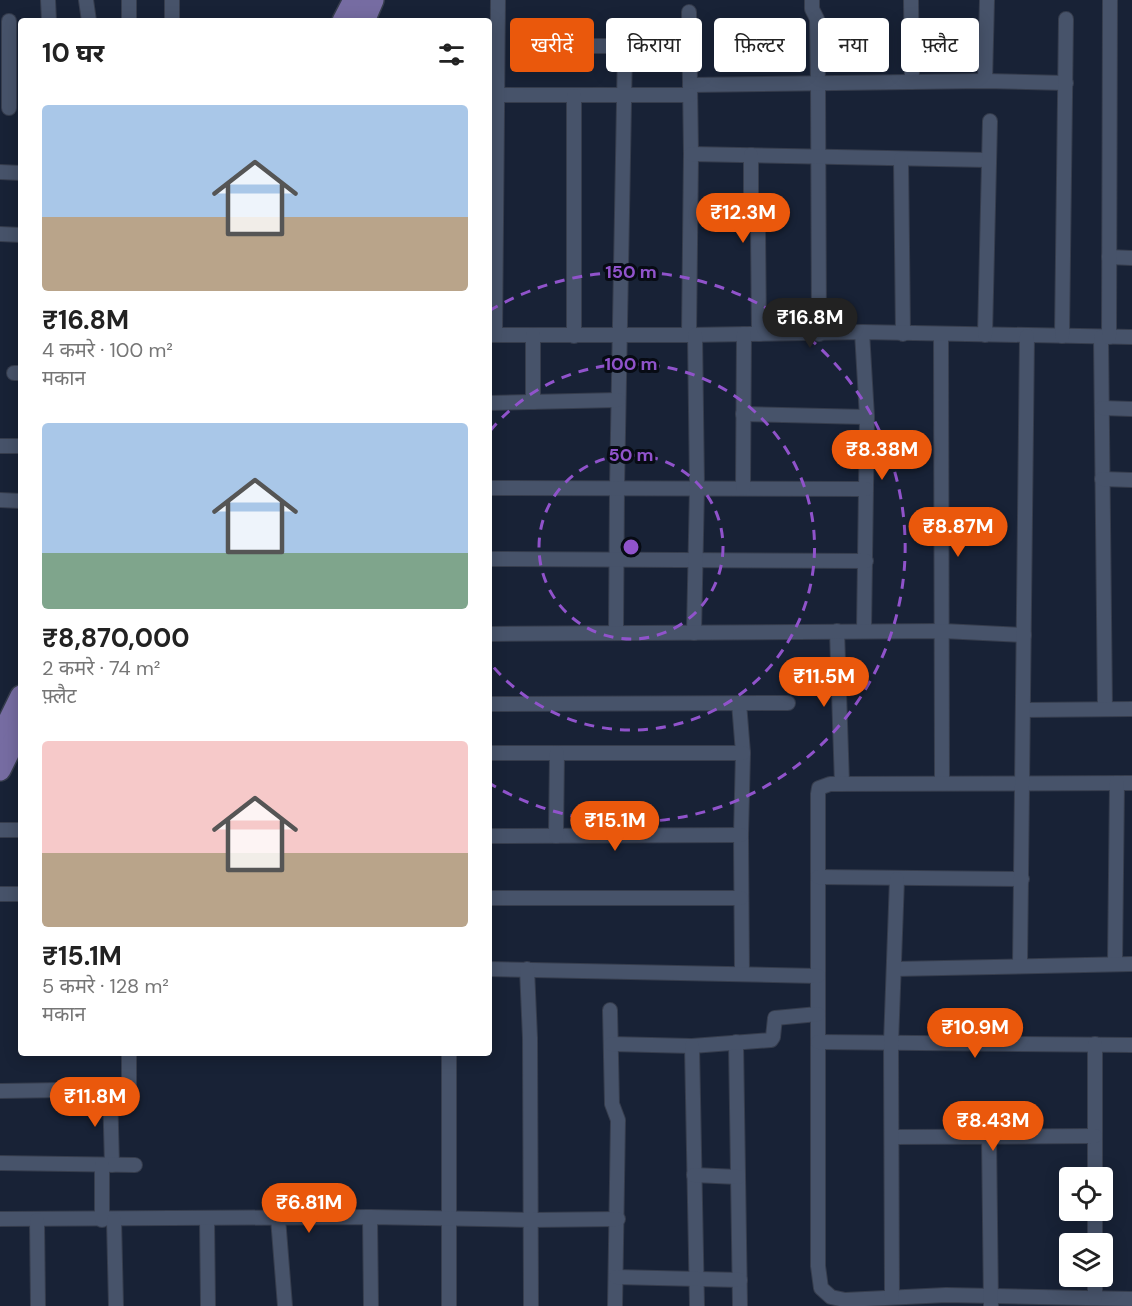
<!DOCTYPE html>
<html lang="hi">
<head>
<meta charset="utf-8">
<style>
	body { margin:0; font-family:"DM Sans","Noto Sans Devanagari",sans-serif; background:#f6f6f6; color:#222; height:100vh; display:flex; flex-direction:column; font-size:22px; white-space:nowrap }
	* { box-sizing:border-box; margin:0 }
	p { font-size:20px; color:#767676 }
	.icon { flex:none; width:33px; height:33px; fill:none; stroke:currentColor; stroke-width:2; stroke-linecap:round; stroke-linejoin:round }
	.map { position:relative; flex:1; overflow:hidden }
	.panel { position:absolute; left:18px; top:18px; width:474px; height:1038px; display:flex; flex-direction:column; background:#fff; border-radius:6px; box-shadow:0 3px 15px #0003 }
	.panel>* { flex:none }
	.hud { position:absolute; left:510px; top:18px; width:531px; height:54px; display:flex; gap:12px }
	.buttons { position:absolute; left:1059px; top:1167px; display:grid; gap:12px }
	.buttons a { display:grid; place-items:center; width:54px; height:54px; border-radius:6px; background:#fff; box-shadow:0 3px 15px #0003; font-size:30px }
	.price { position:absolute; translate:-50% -51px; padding:0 14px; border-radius:21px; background:#ea580c; color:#fff; font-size:20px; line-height:39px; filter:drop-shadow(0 2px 3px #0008) }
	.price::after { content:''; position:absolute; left:50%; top:36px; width:18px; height:14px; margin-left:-9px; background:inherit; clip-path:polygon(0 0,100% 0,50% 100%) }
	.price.current { background:#222; color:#fff }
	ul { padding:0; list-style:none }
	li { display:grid; align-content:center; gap:12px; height:318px; padding:0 24px }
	li span { display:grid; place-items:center; height:186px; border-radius:6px; color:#555 }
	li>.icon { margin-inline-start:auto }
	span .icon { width:108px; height:108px; fill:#fffc; stroke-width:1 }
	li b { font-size:26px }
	h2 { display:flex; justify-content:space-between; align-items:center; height:72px; padding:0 24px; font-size:26px }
	.pill { padding:0 21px; border-radius:6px; background:#fff; box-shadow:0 3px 15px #0003; font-size:21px; line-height:54px }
	.pill.current { background:#ea580c; color:#fff }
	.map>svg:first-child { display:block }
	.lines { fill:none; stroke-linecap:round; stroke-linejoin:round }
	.minor-casing { stroke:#363d4d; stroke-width:16 }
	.primary-casing { stroke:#363d4d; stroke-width:24 }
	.minor { stroke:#47536a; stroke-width:14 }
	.primary { stroke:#766ca2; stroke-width:21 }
	.ring { fill:none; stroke:#9053cb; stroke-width:3; stroke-dasharray:10 8 }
	.centre { fill:#9053cb; stroke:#070b14; stroke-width:3 }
	.ring-label { font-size:18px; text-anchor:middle; font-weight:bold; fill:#9053cb; stroke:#070b14; stroke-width:6; stroke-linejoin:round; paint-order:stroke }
</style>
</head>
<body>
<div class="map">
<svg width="1132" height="1306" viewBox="0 0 1132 1306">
	<rect width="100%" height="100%" fill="#182236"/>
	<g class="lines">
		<defs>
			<g id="minor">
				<path d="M48,0L49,21"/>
				<path d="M86,0L89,21"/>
				<path d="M129,0V21"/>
				<path d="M812,0V9L817,19L818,84L819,334"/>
				<path d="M911,0L912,82"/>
				<path d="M689,12L691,154L689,335"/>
				<path d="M9,21V108"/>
				<path d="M172,21V0"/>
				<path d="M551,46H619L625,48L617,488L616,633"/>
				<path d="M985,81L987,0"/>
				<path d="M690,85L985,81L1066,83"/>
				<path d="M497,95H690"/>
				<path d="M574,96V336"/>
				<path d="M691,154L988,160"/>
				<path d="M751,155V212L757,222L758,229L759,334"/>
				<path d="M901,159L903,334"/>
				<path d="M0,172L21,173"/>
				<path d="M0,234L21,235"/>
				<path d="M1109,257L1132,258"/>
				<path d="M862,332L867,417L864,631"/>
				<path d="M941,334L942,783"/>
				<path d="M489,335H689L862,332L1132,337"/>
				<path d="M495,335L498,0"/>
				<path d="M533,335V402"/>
				<path d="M985,335L990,121"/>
				<path d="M1062,336L1066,19"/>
				<path d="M1101,337L1105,709"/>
				<path d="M1109,337L1110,0"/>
				<path d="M14,373H21"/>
				<path d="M489,403L618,400"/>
				<path d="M1102,408L1132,409"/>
				<path d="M743,414L867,417"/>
				<path d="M0,446H21"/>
				<path d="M1102,479L1132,480"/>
				<path d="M489,488L866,489"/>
				<path d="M743,488L744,334"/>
				<path d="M0,500L21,501"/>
				<path d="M489,559L866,561"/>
				<path d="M837,631L842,784"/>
				<path d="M694,633L697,487L695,335"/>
				<path d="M489,634L943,631L1024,635"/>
				<path d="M739,703L743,753L741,835L742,974"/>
				<path d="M489,704L788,703"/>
				<path d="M1023,710L1132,709"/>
				<path d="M489,753H743"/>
				<path d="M1132,783L830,784L819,788L818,794V1266L821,1288L831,1297L845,1300L946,1295L1132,1299"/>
				<path d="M0,830H21"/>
				<path d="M489,836L741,835"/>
				<path d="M556,836L557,753"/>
				<path d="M818,877L1022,879"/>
				<path d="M0,894H21"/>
				<path d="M489,898H741"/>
				<path d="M1115,964L1117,783"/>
				<path d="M1020,966L1027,336"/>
				<path d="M489,969L818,976"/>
				<path d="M527,969L530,1038L531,1306"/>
				<path d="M894,969L1132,964"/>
				<path d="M610,1010L612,1104L618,1120L615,1306"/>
				<path d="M736,1042L740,1306"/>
				<path d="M818,1042L1132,1045"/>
				<path d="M611,1044L692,1046L771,1040L773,1037L775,1018L818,1014"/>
				<path d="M1095,1044V1178"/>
				<path d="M692,1046L697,1306"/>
				<path d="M449,1053V1306"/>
				<path d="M110,1090L112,1165"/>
				<path d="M0,1091L126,1089L129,1086V1053"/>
				<path d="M989,1136L991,1306"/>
				<path d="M892,1137L1095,1136"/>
				<path d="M0,1163L135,1165"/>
				<path d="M694,1175L738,1177"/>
				<path d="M1095,1210V1244"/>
				<path d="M370,1217L371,1306"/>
				<path d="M207,1218L208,1306"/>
				<path d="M278,1218L285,1306"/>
				<path d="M0,1219L370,1217L531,1220L618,1219"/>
				<path d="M37,1220L38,1306"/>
				<path d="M102,1220V1165"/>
				<path d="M114,1220L116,1306"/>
				<path d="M1095,1276V1298"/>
				<path d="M616,1277L740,1280"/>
				<path d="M892,1297L891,1043L897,879"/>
			</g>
			<g id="primary">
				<path d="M343,21L354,0"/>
				<path d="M364,21L373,0"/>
				<path d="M0,739L21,696"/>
				<path d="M0,770L21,727"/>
			</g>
		</defs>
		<use href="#minor" class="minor-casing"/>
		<use href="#primary" class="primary-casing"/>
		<use href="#minor" class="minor"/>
		<use href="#primary" class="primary"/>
	</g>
	<g class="ring">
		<circle cx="631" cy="547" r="92"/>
		<path d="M490 431A183 183 0 1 1 490 663"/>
		<path d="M489 311A275 275 0 1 1 489 783"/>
	</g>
	<circle cx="631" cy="547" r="9" class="centre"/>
	<g class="ring-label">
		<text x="631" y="278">150 m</text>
		<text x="631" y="370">100 m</text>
		<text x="631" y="461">50 m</text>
	</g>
</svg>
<div class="buttons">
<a><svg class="icon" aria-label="locate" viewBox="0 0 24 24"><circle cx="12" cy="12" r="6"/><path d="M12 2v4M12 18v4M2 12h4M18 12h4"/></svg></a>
<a><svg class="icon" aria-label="layers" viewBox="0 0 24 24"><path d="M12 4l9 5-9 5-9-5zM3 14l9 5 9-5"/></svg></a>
</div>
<b class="price" style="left:743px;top:244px">₹12.3M</b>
<b class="price current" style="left:810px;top:349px">₹16.8M</b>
<b class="price" style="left:882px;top:481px">₹8.38M</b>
<b class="price" style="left:958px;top:558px">₹8.87M</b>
<b class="price" style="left:824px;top:708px">₹11.5M</b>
<b class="price" style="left:615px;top:852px">₹15.1M</b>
<b class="price" style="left:975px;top:1059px">₹10.9M</b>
<b class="price" style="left:95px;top:1128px">₹11.8M</b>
<b class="price" style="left:993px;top:1152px">₹8.43M</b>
<b class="price" style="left:309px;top:1234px">₹6.81M</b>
<div class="hud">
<a class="pill current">खरीदें</a>
<a class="pill">किराया</a>
<a class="pill">फ़िल्टर</a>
<a class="pill">नया</a>
<a class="pill">फ़्लैट</a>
</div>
<section class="panel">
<h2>10 घर<svg class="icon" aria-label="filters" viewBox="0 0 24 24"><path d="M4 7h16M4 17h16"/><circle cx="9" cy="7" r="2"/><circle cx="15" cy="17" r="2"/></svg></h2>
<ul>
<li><span style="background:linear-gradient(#a9c7e8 60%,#b9a48a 0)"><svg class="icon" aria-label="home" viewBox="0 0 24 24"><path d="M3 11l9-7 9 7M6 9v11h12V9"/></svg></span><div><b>₹16.8M</b><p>4 कमरे · 100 m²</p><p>मकान</p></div></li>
<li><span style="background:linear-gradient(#a9c7e8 70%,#7fa58c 0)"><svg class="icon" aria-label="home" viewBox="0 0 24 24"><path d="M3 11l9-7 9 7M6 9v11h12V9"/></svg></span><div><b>₹8,870,000</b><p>2 कमरे · 74 m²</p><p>फ़्लैट</p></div></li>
<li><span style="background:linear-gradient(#f6c9c9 60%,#b9a48a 0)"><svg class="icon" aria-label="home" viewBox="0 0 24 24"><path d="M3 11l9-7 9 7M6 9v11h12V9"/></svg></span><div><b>₹15.1M</b><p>5 कमरे · 128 m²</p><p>मकान</p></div></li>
</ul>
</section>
</div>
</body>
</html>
